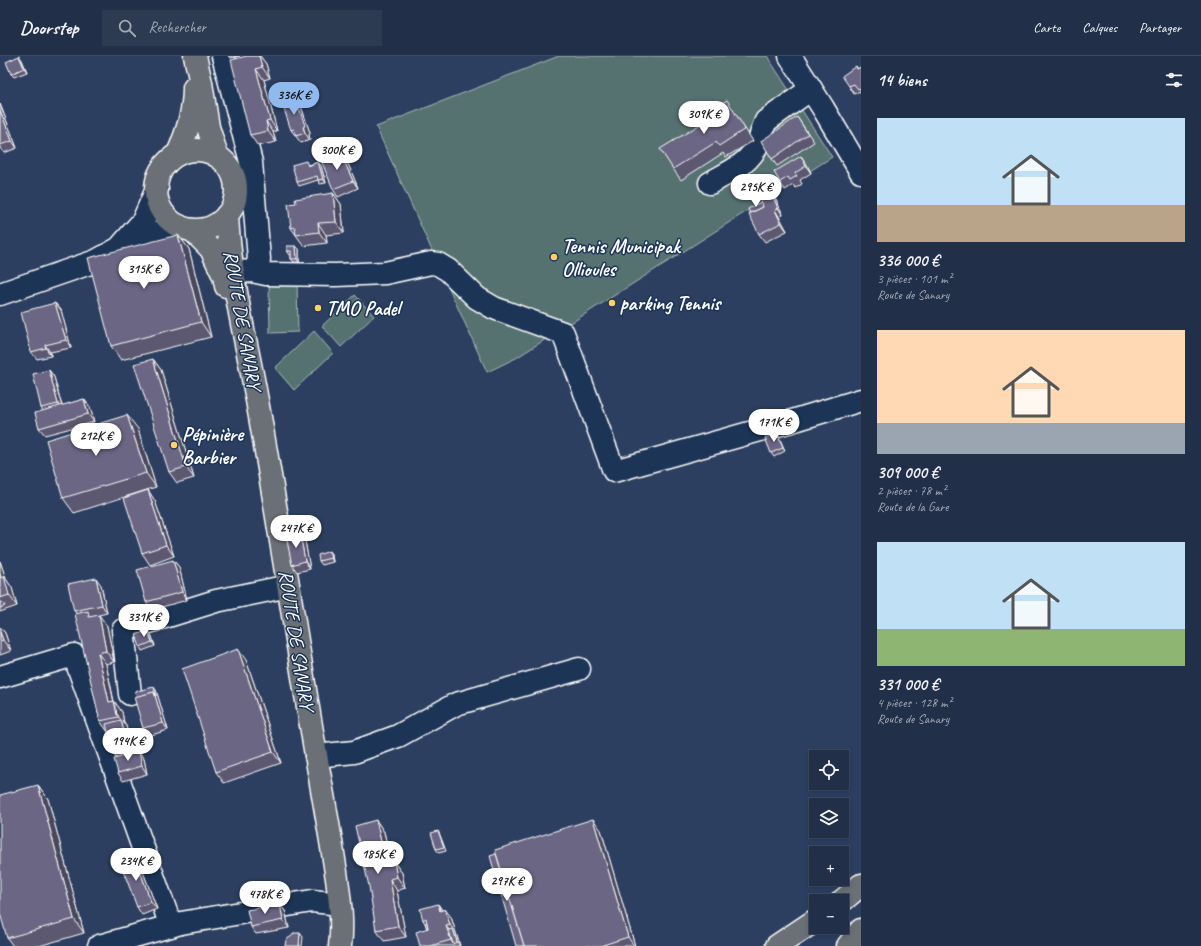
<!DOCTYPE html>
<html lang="fr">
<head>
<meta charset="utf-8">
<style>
	body { margin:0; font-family:Caveat,sans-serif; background:#2d3b52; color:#f1f3f6; height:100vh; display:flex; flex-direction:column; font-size:15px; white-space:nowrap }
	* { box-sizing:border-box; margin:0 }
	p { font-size:13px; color:#a2a9b4 }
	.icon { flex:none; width:22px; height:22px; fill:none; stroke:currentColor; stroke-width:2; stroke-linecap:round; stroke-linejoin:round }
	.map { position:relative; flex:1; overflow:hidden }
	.panel { display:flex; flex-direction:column; background:#212f48; width:340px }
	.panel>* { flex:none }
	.controls { position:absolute; left:809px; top:694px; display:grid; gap:8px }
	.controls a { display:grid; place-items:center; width:40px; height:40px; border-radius:0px; background:#212f48; box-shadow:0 2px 6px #0003,0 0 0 1px #3e4a60; font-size:20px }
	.price { position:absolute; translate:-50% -34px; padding:0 9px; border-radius:14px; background:#fff; color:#222; font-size:13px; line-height:26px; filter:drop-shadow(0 1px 2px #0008) }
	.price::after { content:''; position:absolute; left:50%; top:24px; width:12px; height:9px; margin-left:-6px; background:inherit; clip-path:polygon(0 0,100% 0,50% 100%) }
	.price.current { background:#90b9f0; color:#111 }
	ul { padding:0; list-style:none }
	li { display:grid; align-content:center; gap:8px; height:212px; padding:0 16px }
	li span { display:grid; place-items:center; height:124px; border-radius:0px; color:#555 }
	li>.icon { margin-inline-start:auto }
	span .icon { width:72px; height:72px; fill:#fffc; stroke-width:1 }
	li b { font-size:17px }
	h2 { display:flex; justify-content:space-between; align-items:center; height:48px; padding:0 16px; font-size:17px }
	header { display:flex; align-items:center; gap:24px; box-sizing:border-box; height:56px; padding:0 20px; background:#212f48; border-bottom:1px solid #3e4a60 }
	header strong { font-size:19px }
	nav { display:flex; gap:22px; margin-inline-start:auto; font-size:14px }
	.search { width:280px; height:36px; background:#2d3b52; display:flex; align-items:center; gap:10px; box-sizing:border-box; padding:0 14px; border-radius:0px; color:#a2a9b4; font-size:15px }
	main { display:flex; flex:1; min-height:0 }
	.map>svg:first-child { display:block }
	.green { fill:#567270; stroke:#aab8b8 }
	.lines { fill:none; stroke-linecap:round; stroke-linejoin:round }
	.minor-casing { stroke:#fff; stroke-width:25 }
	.major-casing { stroke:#fff; stroke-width:25 }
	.highway-casing { stroke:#fff; stroke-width:25 }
	.minor { stroke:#1d3557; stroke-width:22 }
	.major { stroke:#6b6f75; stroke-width:22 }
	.highway { stroke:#6b6f75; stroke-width:22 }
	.wall { fill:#5b5872; stroke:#fff }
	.shaded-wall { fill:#4a475c; stroke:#fff }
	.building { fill:#6a6684; stroke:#fff }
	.poi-dot { fill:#ffd166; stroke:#1d3557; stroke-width:1.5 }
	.labels { text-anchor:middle; stroke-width:3; stroke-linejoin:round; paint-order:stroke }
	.poi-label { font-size:20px; font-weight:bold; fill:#fff; stroke:#1d3557; text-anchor:start }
	.street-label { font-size:20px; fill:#fff; stroke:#1d3557 }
</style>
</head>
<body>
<header>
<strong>Doorstep</strong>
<div class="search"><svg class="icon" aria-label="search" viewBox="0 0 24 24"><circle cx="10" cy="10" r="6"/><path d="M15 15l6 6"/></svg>Rechercher</div>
<nav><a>Carte</a><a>Calques</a><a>Partager</a></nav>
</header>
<main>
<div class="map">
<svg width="861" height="890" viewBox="0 0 861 890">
	<rect width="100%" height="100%" fill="#2c3f60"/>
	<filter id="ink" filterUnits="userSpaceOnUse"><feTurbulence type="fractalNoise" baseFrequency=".025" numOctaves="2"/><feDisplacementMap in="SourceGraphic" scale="8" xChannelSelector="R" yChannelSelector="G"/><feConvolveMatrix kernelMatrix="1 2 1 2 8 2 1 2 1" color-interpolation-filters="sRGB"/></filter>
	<g filter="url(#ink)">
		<g class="green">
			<path d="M559,0H767L832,101L516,302L487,316L376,71Z"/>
			<path d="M269,225H297L298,276L270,277Z"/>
			<path d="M355,239L374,260L341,291L322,270Z"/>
			<path d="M314,275L333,297L294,334L275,312Z"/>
		</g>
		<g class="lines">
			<defs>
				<g id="minor">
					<path d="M223,0L251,106L259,203L256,213L252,215L239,216"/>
					<path d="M790,0L823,52L861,116"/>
					<path d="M710,127C727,117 750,108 757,89C761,81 762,73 766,65L811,33"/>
					<path d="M122,189L143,165L157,133"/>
					<path d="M252,215L266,218L336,219L385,217L431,207L438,208L448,214L477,242L494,252L563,277L614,415L792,365L861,344"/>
					<path d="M0,238L96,205L118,193L153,178L179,170"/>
					<path d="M0,621L74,599L171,870"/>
					<path d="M130,638L123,574L216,545L279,532"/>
					<path d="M316,700L354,696L398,680L456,648L579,613"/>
					<path d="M99,890L181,867L312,845L331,847"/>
				</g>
				<g id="major">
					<path d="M195,0L201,27L208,71L217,100"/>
					<circle cx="196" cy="134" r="40"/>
					<path d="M178,98C187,76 194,56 194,32"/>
					<path d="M227,159C230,224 247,286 258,350C279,466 296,583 316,699C323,740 331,782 337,823C340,845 343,868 340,890"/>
					<path d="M192,174L211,193L224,220L226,230"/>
				</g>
				<g id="highway">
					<path d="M842,845L861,829"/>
					<path d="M777,890L816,864"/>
					<path d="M848,890L861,874"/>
				</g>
			</defs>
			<use href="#minor" class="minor-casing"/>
			<use href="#major" class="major-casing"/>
			<use href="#highway" class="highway-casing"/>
			<use href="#minor" class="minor"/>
			<use href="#major" class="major"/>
			<use href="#highway" class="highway"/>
		</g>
		<g class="wall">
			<path d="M19,0L22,4L27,16L14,21L11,18Z"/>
			<path d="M228,0H240L230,2Z"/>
			<path d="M247,0H260L266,8L270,22L264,24L277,75L273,76L276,86L258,90L250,79Z"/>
			<path d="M856,10L858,13L861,11V37L860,35L854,38L849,30Z"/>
			<path d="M0,48L17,92L4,97L0,92Z"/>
			<path d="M301,50L310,77L309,79L310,84L301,87L291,74Z"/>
			<path d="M734,56L753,85L726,101L723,97L681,124L673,113Z"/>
			<path d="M797,61L814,86L777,110L772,103Z"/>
			<path d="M801,100L806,107L811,117L800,124L802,128L796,132L793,129L785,134L780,126Z"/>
			<path d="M346,103L358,132L338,141L333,133Z"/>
			<path d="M318,106L321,110L326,127L320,128L318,124L299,130L297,126L309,108V109Z"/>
			<path d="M333,137L341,148L344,177L326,179L327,187L304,190L291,172L296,147Z"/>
			<path d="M776,144L783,159L780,162L787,175L765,186L759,178Z"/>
			<path d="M178,179L189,193L211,281L121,304L111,290Z"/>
			<path d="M299,193V206H294L291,203V199H290L287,195Z"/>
			<path d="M55,247L61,254L71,292L50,296L51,300L37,303L31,296Z"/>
			<path d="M153,303L161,314L194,422L177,427L169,416Z"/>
			<path d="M49,314L54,321L62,350L84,343L90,351L94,366L45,379L39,372L43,355L41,352Z"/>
			<path d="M138,373L156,431L74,457L63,442Z"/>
			<path d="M779,381L785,395L774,401L771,397Z"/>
			<path d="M148,434L155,445L174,500L150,509L142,497Z"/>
			<path d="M305,485L310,513L297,516L292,509Z"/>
			<path d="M332,499L333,506L322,509L319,505Z"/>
			<path d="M173,504L179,511L187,544L151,554L146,546Z"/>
			<path d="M0,505L6,523L12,532L17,550L0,556Z"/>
			<path d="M101,529L107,557L99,559L107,570L114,606L106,608L114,645L122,656L124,667L126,670L133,697L139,696L144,703L147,718L123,725L118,717L116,702L113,696L108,676L100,665L76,557L74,555Z"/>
			<path d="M0,571L5,577L11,595L0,599Z"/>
			<path d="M151,578L155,590L142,595L140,591Z"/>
			<path d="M246,604L281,707L224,727L216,716Z"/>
			<path d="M156,634L168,674L148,680L143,672Z"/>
			<path d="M38,729L48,743L84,877L39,890H13L7,882Z"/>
			<path d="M376,764L384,776L391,806H394L402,817L405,832L397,835L406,881L384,885L376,874Z"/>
			<path d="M601,774L635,890H516Z"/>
			<path d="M438,775L440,779L446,795L439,797L436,793Z"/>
			<path d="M140,808L157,853L142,859L137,851Z"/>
			<path d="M280,848L285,855L289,872L256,878L251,871Z"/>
			<path d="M438,848L442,854L451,861L460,890H420L427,873L425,867L423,864Z"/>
		</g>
		<g class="shaded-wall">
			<path d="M19,0L22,4L27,16L24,12Z"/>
			<path d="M259,0H260L266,8L270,22L262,11Z"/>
			<path d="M256,13L264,24L277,75L270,64Z"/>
			<path d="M296,42L301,50L310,77L309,79L310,84L305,77Z"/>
			<path d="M0,48L17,92L12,85L0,54Z"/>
			<path d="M266,65L273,76L276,86L268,75Z"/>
			<path d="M340,96L346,103L358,132L353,125Z"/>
			<path d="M801,100L806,107L811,117L806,110Z"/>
			<path d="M318,106L321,110L326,127L323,123Z"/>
			<path d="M333,137L341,148L344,177L336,166Z"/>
			<path d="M771,137L776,144L783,159L778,152Z"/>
			<path d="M775,154L780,162L787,175L781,167Z"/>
			<path d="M318,167L326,179L327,187L319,176Z"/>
			<path d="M178,179L189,193L211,281L201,266Z"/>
			<path d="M296,190L299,193V206L297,203Z"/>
			<path d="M55,247L61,254L71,292L66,284Z"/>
			<path d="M45,289L50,296L51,300L46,292Z"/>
			<path d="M153,303L161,314L194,422L186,411Z"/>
			<path d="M49,314L54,321L63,355L58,348Z"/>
			<path d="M84,343L90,351L94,366L88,358Z"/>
			<path d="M127,359L138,373L156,431L146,417Z"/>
			<path d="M777,377L779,381L785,395L783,392Z"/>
			<path d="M148,434L155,445L174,500L166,489Z"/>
			<path d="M300,477L305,485L310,513L305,505Z"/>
			<path d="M329,495L332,499L333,506L331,502Z"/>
			<path d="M173,504L179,511L187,544L182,536Z"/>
			<path d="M0,505L6,523L12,532L17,550L9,539L1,522L0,518Z"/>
			<path d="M96,522L101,529L107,557L102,549Z"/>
			<path d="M99,559L107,570L114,606L106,595Z"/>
			<path d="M0,571L5,577L11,595L3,584L0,576Z"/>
			<path d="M148,574L151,578L155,590L152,586Z"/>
			<path d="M238,593L246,604L281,707L273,696Z"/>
			<path d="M98,597L106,608L116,657L109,646Z"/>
			<path d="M154,631L156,634L168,674L163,667L154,636Z"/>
			<path d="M114,645L122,656L124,667L126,670L133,700L132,702L131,696L128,692L121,664L117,659Z"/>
			<path d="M139,696L144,703L147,718L142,710Z"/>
			<path d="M38,729L48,743L84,877L74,863Z"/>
			<path d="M593,763L601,774L635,890H634L628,881Z"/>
			<path d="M376,764L384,776L394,818L386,807Z"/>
			<path d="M135,801L140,808L157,853L151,846Z"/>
			<path d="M394,806L402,817L405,832L397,821Z"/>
			<path d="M390,823L397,835L406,881L398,870Z"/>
			<path d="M280,848L285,855L289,872L283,864Z"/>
			<path d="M438,848L443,856L440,855Z"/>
			<path d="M445,853L451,861L460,890L457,886L453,873L450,869Z"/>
			<path d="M446,870L452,878L453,888L451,884Z"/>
			<path d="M300,877L303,881L302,890H299Z"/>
		</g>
		<g class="building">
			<path d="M19,0L24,12L11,18L6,6Z"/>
			<path d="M247,0H259L262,11L256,13L270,64L266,65L268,75L250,79L231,4Z"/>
			<path d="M856,10L857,13L861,11V32L858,33L854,28L849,30L842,20Z"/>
			<path d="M296,42L305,70L303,71L305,77L296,80L294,73L291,74L282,47Z"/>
			<path d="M727,44L745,73L719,90L716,86L673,113L660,93L704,66L700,61Z"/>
			<path d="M0,54L12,85L0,89Z"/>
			<path d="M797,61L808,78L772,103L761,85Z"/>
			<path d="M340,96L353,125L333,133L321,104Z"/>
			<path d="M801,100L806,110L795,117L797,120L790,124L788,121L780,126L774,116Z"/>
			<path d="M306,105L308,110L318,106L323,123L318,124L317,120L297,126L292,109Z"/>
			<path d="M333,137L336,166L318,167L319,176L296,179L295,171L291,172L288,148L296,147L295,143Z"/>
			<path d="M771,137L778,152L775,154L781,167L759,178L749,158L763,151L759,142Z"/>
			<path d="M761,146L763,151L750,157L748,153Z"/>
			<path d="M178,179L201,266L111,290L88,202Z"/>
			<path d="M287,190H296L297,203H291V195H287Z"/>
			<path d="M55,247L66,284L45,289L46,292L31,296L21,256Z"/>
			<path d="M153,303L186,411L169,416L134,308Z"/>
			<path d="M49,314L58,348L41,352L33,318Z"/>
			<path d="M84,343L88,358L39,372L35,357Z"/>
			<path d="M127,359L146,417L63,442L46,384Z"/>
			<path d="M777,377L783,392L771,397L765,382Z"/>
			<path d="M148,434L166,489L142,497L124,442Z"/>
			<path d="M300,477L305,505L292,509L286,480Z"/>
			<path d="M329,495L331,502L319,505L318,499Z"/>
			<path d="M173,504L182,536L146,546L137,514Z"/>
			<path d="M0,518L1,522L4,520L9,539L0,542Z"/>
			<path d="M96,522L102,549L74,555L68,528Z"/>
			<path d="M2,546L5,550L0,552V547Z"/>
			<path d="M88,555L89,561L99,559L106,595L98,597L109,646L114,645L117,659H118L119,661L100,665L75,558Z"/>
			<path d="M148,574L152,586L140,591L136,579Z"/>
			<path d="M0,576L3,584L0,585Z"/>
			<path d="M238,593L273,696L216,716L182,613Z"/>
			<path d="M154,631L156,640L154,636L136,641L135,636L137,635Z"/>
			<path d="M154,636L163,667L143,672L134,641Z"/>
			<path d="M121,664L128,692L113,696L106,668Z"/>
			<path d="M131,696V698L116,702L115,700Z"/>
			<path d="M139,696L142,710L118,717L114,703Z"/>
			<path d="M38,729L74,863L7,882L0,857V739Z"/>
			<path d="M593,763L628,881L600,890H524L495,794Z"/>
			<path d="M376,764L386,807L394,806L397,821L390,823L398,870L376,874L369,830L355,770Z"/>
			<path d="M438,775L444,791L436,793L431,777Z"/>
			<path d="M496,798L524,890H516L490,800Z"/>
			<path d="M135,801L151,846L137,851L120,806Z"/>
			<path d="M280,848L283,864L251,871L247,854Z"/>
			<path d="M438,848L440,855L445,853L450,869L446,870L451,884L430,890H420L416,876L428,872L426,862L423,864L420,853Z"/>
			<path d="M425,867H427L428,872L427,873Z"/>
			<path d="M453,873L457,886L453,888L449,874Z"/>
			<path d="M293,877H300L299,890H285L286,884L293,879Z"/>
		</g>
	</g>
	<g class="poi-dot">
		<circle cx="554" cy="201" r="4"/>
		<circle cx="612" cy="247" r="4"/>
		<circle cx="318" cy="252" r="4"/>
		<circle cx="174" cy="389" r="4"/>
	</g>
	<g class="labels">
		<g class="poi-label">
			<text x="562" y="197">Tennis Municipak<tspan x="562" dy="23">Ollioules</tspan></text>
			<text x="620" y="254">parking Tennis</text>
			<text x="326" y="259">TMO Padel</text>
			<text x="182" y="385">Pépinière<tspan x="182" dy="23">Barbier</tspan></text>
		</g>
		<g class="street-label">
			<text transform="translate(243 264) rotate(80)" y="7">ROUTE DE SANARY</text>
			<text transform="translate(297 584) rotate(81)" y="7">ROUTE DE SANARY</text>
		</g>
	</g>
</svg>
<div class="controls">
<a><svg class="icon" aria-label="locate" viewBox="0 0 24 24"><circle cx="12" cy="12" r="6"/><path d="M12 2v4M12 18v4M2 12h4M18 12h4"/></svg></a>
<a><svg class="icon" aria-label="layers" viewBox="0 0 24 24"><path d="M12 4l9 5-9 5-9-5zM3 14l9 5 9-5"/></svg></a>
<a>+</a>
<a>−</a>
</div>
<b class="price current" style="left:294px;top:60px">336K €</b>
<b class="price" style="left:704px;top:79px">309K €</b>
<b class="price" style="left:337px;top:115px">300K €</b>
<b class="price" style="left:756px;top:152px">295K €</b>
<b class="price" style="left:144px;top:234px">315K €</b>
<b class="price" style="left:774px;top:387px">171K €</b>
<b class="price" style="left:96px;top:401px">212K €</b>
<b class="price" style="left:296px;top:493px">247K €</b>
<b class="price" style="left:144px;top:582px">331K €</b>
<b class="price" style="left:128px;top:706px">194K €</b>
<b class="price" style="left:378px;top:819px">185K €</b>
<b class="price" style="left:136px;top:826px">234K €</b>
<b class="price" style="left:507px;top:846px">297K €</b>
<b class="price" style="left:265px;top:859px">478K €</b>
</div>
<section class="panel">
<h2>14 biens<svg class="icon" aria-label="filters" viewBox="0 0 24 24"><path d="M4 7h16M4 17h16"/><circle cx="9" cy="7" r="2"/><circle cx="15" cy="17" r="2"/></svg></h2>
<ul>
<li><span style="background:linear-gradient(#bfe0f5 70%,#b9a48a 0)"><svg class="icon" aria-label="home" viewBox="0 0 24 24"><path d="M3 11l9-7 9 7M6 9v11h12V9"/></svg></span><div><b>336 000 €</b><p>3 pièces · 101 m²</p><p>Route de Sanary</p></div></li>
<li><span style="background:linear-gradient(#ffd9b3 75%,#9aa5b1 0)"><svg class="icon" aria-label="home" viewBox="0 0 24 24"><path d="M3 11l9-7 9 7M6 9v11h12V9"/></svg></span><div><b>309 000 €</b><p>2 pièces · 78 m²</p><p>Route de la Gare</p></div></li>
<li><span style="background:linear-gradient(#bfe0f5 70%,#8fb573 0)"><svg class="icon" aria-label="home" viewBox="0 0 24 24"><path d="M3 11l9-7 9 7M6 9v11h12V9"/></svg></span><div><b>331 000 €</b><p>4 pièces · 128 m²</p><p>Route de Sanary</p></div></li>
</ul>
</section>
</main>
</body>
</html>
